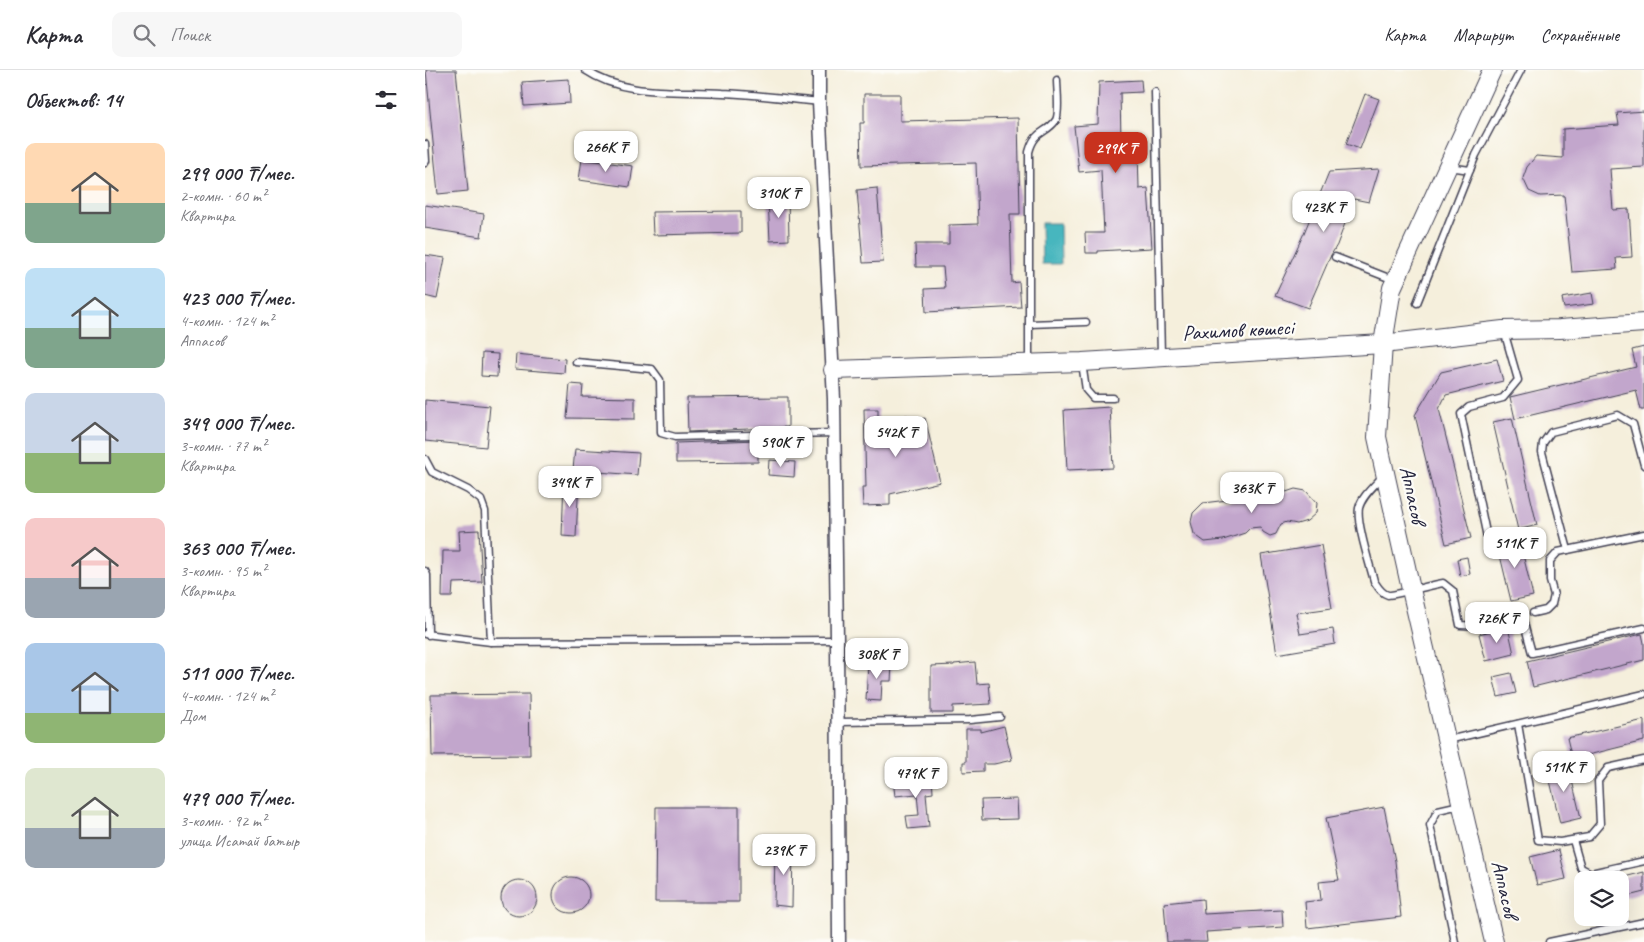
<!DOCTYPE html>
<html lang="ru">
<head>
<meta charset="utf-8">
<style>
	body { margin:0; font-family:Caveat,sans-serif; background:#f7f7f7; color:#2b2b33; height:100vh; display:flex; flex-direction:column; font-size:19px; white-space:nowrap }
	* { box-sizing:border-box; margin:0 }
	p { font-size:16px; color:#7c7c81 }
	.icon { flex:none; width:28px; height:28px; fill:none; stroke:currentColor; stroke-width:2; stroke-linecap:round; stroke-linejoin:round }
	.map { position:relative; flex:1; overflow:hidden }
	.side { display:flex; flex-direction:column; background:#fff; width:425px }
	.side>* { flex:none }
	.buttons { position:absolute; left:1149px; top:801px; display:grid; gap:10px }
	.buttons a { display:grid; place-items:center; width:55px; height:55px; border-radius:10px; background:#fff; box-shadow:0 5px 20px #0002; font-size:25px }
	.price { position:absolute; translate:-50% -42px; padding:0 11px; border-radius:10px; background:#fff; color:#222; font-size:16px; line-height:32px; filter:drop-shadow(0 1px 2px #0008) }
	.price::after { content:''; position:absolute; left:50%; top:30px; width:15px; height:11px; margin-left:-8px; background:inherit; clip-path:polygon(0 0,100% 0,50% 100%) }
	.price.active { background:#c8321e; color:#fff }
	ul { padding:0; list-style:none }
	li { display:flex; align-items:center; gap:15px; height:125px; padding:0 25px }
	li span { display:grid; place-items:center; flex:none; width:140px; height:100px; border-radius:10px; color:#555 }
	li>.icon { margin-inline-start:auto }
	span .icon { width:60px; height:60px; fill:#fffc; stroke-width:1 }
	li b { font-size:21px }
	h2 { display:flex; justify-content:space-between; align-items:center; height:60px; padding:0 25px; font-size:21px }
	header { display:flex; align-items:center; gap:30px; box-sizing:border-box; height:70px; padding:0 25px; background:#fff; border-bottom:1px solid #e1e1e2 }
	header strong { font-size:24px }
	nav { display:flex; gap:28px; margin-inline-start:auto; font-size:18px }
	.search { width:350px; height:45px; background:#f7f7f7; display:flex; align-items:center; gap:12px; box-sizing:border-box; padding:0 18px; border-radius:10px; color:#7c7c81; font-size:19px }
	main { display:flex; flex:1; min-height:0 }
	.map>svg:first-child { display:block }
	.water { fill:#46b6be; stroke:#346c7c }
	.building { fill:#c2a6cc }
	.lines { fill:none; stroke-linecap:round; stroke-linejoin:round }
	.lane-casing { stroke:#424153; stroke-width:9 }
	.street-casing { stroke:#424153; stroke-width:15 }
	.secondary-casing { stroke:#424153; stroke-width:20 }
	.lane { stroke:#fff; stroke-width:6 }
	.street { stroke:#fff; stroke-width:12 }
	.secondary { stroke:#fff; stroke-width:18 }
	.labels { text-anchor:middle; stroke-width:4.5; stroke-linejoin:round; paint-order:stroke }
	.street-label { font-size:21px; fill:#22223b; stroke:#fdfcf7 }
</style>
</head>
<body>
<header>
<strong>Карта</strong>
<div class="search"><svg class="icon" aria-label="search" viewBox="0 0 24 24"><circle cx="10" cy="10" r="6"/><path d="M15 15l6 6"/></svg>Поиск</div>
<nav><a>Карта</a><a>Маршрут</a><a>Сохранённые</a></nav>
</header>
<main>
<section class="side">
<h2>Объектов: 14<svg class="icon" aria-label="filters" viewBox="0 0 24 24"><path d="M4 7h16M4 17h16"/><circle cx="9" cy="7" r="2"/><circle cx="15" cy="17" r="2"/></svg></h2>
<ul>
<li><span style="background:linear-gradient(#ffd9b3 60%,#7fa58c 0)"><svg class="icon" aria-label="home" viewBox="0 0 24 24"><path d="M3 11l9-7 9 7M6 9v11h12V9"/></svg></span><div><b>299 000 ₸/мес.</b><p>2-комн. · 60 m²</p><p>Квартира</p></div></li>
<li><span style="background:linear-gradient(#bfe0f5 60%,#7fa58c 0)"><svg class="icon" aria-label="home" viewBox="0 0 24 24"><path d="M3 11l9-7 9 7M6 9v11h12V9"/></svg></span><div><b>423 000 ₸/мес.</b><p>4-комн. · 124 m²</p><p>Аппасов</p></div></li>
<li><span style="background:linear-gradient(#c9d6e8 60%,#8fb573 0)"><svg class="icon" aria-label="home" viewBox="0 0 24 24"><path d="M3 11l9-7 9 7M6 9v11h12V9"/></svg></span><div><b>349 000 ₸/мес.</b><p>3-комн. · 77 m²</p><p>Квартира</p></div></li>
<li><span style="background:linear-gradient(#f6c9c9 60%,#9aa5b1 0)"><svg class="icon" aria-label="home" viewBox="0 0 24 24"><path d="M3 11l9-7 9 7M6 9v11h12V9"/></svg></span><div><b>363 000 ₸/мес.</b><p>3-комн. · 95 m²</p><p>Квартира</p></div></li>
<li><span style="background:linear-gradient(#a9c7e8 70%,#8fb573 0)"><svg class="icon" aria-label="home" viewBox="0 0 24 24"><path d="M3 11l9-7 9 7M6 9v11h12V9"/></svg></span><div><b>511 000 ₸/мес.</b><p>4-комн. · 124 m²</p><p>Дом</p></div></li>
<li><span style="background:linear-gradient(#dfe7d0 60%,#9aa5b1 0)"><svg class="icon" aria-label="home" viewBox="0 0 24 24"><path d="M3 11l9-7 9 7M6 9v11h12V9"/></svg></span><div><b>479 000 ₸/мес.</b><p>3-комн. · 92 m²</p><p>улица Исатай батыр</p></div></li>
</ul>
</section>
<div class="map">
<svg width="1219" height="872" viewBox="0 0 1219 872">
	<rect width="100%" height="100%" fill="#fdfcf7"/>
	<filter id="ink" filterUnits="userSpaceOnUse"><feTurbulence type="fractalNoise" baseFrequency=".02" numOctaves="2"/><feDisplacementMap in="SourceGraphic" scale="10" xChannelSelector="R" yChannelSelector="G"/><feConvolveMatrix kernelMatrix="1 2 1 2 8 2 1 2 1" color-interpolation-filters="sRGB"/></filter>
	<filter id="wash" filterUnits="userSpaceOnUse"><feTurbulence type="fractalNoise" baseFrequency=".0096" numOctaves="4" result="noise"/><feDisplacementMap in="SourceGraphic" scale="20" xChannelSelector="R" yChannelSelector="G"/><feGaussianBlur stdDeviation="1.12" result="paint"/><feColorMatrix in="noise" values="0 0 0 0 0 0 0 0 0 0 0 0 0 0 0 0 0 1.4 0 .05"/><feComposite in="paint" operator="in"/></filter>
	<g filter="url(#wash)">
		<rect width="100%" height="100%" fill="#f5efdc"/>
		<path class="water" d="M616,153H635L636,194H617Z"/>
		<g id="blocks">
			<g class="building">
				<path d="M1,0H31L43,121L13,124Z"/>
				<path d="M144,9L145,33L99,36L97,12Z"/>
				<path d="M716,10L717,22L695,23L696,71L721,70L722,80L713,81L714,119L723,118L727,178L673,181V183H661L660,163H679L676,100L654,102L649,56L673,54L674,12Z"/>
				<path d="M439,24H475V51L593,48L595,144H585L587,213L594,212L596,237L501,242L500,219L520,218L518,197H491L490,174H524V155L553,154L551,93L436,96L435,53H439Z"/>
				<path d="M940,24L954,29L935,79L921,74Z"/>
				<path d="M1219,41V97L1185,99L1188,140L1204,139L1207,187L1191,188L1192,199L1147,202L1139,125L1115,126L1104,121L1098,108L1102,97L1111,86L1138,88V59L1194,55L1192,43Z"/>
				<path d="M157,89L208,96L205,117L154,110Z"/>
				<path d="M954,99L944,132L929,129L912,175L906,185L883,238L850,226L879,163L904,102Z"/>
				<path d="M452,118L458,192L438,193L432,120Z"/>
				<path d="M363,127L364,170L345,171L343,128Z"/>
				<path d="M0,135L59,144L56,167L0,158Z"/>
				<path d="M316,141V163L228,165L227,142Z"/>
				<path d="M0,185L20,188L12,229L0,226Z"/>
				<path d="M1167,223L1169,234L1139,238L1137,228Z"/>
				<path d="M1219,277V340H1216L1211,320L1090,349L1085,327L1211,297L1207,280Z"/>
				<path d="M57,283L73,284L72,307L56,306Z"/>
				<path d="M91,284L140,289L139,303L90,299Z"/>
				<path d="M1072,289L1078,311L1021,325L1014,339L1046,468L1021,474L990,345L1016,302Z"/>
				<path d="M145,314L158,315L157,327L210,328V349L142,348Z"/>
				<path d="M363,327V357L263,362L262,328Z"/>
				<path d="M0,330L65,336L61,377L0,371Z"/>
				<path d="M685,337L688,398L642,400L639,340Z"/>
				<path d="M439,339H453V359L473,354L471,348L482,345L483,352L500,348L515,412L465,424V435L438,436L437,417H441Z"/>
				<path d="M1087,348L1112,455L1093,460L1068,352Z"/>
				<path d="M333,370V392L251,393V373Z"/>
				<path d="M150,379L214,383L212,405L148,400Z"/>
				<path d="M344,390L370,392L369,407L343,405Z"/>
				<path d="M139,409L154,410L151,467L137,466Z"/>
				<path d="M858,417L861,422L870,419L881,421L892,433L891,443L882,451L872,454L862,452L856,454L851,464L845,466L838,462L835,457L825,458L820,463L798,470L780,472L769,464L766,452L768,443L778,433L819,428L822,422Z"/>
				<path d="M54,460L57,512L28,513L27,527H17L18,481H35L34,461Z"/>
				<path d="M1094,468L1108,526L1086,531L1072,473Z"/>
				<path d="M896,475L907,538L871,543L875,564L908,559L910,574L852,584L836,485Z"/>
				<path d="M1042,487L1045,504L1035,506L1032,489Z"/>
				<path d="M1083,557L1089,584L1061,591L1054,564Z"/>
				<path d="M1217,564L1219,573V590L1108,617L1102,591Z"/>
				<path d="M550,592L552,614L564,613L566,634L528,636V643H506V596L529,595V594Z"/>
				<path d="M443,594L467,595L466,611H457L456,631L441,630Z"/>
				<path d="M1086,603L1091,623L1073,627L1068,607Z"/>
				<path d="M104,624L105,685L7,686L6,625Z"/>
				<path d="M1219,650V671L1147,689L1142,668Z"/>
				<path d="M579,656L587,690L569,694H558V701L538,702V692H541V659H556V662Z"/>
				<path d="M1143,694L1156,748L1135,753L1122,698Z"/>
				<path d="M507,707L508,723L501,724L504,757L483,759L481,746L494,745L492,724L470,726L468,710Z"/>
				<path d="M592,729L593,749L557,750L556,730Z"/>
				<path d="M231,737H314V832H230Z"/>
				<path d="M959,737L970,791L976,847L882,858L880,832L896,830L894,812L914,810L901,748Z"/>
				<path d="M350,776L368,777L367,837L349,835Z"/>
				<path d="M1134,780L1141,809L1112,815L1105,787Z"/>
				<path d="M1219,802V822L1195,828V808Z"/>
				<circle cx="146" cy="825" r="18"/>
				<circle cx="94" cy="828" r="18"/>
				<path d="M778,829L779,844L857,840L858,857L781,862L782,872H742L739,833Z"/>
			</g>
		</g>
	</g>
	<g filter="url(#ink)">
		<use href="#blocks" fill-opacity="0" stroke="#424153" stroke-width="1"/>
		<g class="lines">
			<defs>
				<g id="lane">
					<path d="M160,0C200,27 251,20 298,23C330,24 362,29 394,32"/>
					<path d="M730,22L736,285"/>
					<path d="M0,74L1,91L0,93"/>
					<path d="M1024,97L1045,100"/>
					<path d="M910,187L969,210"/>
					<path d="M992,233L1051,85L1096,0"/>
					<path d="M604,254L661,252"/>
					<path d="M151,292L227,299L235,310L236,363L250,367L409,363"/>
					<path d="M604,292V82C610,59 622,64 631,50C635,43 632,19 632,10"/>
					<path d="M657,293L661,320L668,328H688"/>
					<path d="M0,389L7,402L43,420L56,430L60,441L66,572"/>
					<path d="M957,407C949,416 937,426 934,438C931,453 945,495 949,511C953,517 956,523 963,525C967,526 1010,514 1018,513L1028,521L1035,555L1056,556L1097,546L1107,583L1219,558"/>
					<path d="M1063,472L1036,344L1044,337L1078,328L1093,310L1079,261"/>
					<path d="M1143,480L1117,382L1118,373L1126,362L1193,345L1208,354L1219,395"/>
					<path d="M0,501L2,505L3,565"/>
					<path d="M1108,543L1121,540L1127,534L1129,525L1125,511V491L1133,482L1219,464"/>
					<path d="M0,564L66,572L412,570"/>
					<path d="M413,652L545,650L575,647"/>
					<path d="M1093,654L1113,770L1135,772L1164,767L1175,754L1173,711L1183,698L1219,690"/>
					<path d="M1023,670L1219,624"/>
					<path d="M1148,770L1156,798L1166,803L1219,791"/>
					<path d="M1030,872L1005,755L1013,740L1035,735"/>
					<path d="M1124,872L1219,852"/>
				</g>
				<path id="street" d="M394,0V32L409,329L412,570L414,872"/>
				<g id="secondary">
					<path d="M1067,0L967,218L958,274L952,367L988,528L1069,872"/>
					<path d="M408,300L657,292L958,274L1078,260L1135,259L1219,253"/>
				</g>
			</defs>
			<use href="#lane" class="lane-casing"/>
			<use href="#street" class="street-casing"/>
			<use href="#secondary" class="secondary-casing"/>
			<use href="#lane" class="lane"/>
			<use href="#street" class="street"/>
			<use href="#secondary" class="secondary"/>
		</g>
	</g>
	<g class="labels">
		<g class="street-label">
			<text transform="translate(813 260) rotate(-3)" y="7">Рахимов көшесі</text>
			<text transform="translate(988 425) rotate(78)" y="7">Аппасов</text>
			<text transform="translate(1080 819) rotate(77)" y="7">Аппасов</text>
		</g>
	</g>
</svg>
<div class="buttons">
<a><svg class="icon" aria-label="layers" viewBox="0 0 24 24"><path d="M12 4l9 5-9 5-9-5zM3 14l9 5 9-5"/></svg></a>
</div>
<b class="price" style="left:181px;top:103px">266K ₸</b>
<b class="price active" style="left:691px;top:104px">299K ₸</b>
<b class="price" style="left:354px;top:149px">310K ₸</b>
<b class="price" style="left:899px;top:163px">423K ₸</b>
<b class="price" style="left:471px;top:388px">542K ₸</b>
<b class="price" style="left:356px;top:398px">590K ₸</b>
<b class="price" style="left:145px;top:438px">349K ₸</b>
<b class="price" style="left:827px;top:444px">363K ₸</b>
<b class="price" style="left:1090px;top:499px">511K ₸</b>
<b class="price" style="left:1072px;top:574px">726K ₸</b>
<b class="price" style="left:452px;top:610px">308K ₸</b>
<b class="price" style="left:1139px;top:723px">511K ₸</b>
<b class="price" style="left:491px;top:729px">479K ₸</b>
<b class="price" style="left:359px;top:806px">239K ₸</b>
</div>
</main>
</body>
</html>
